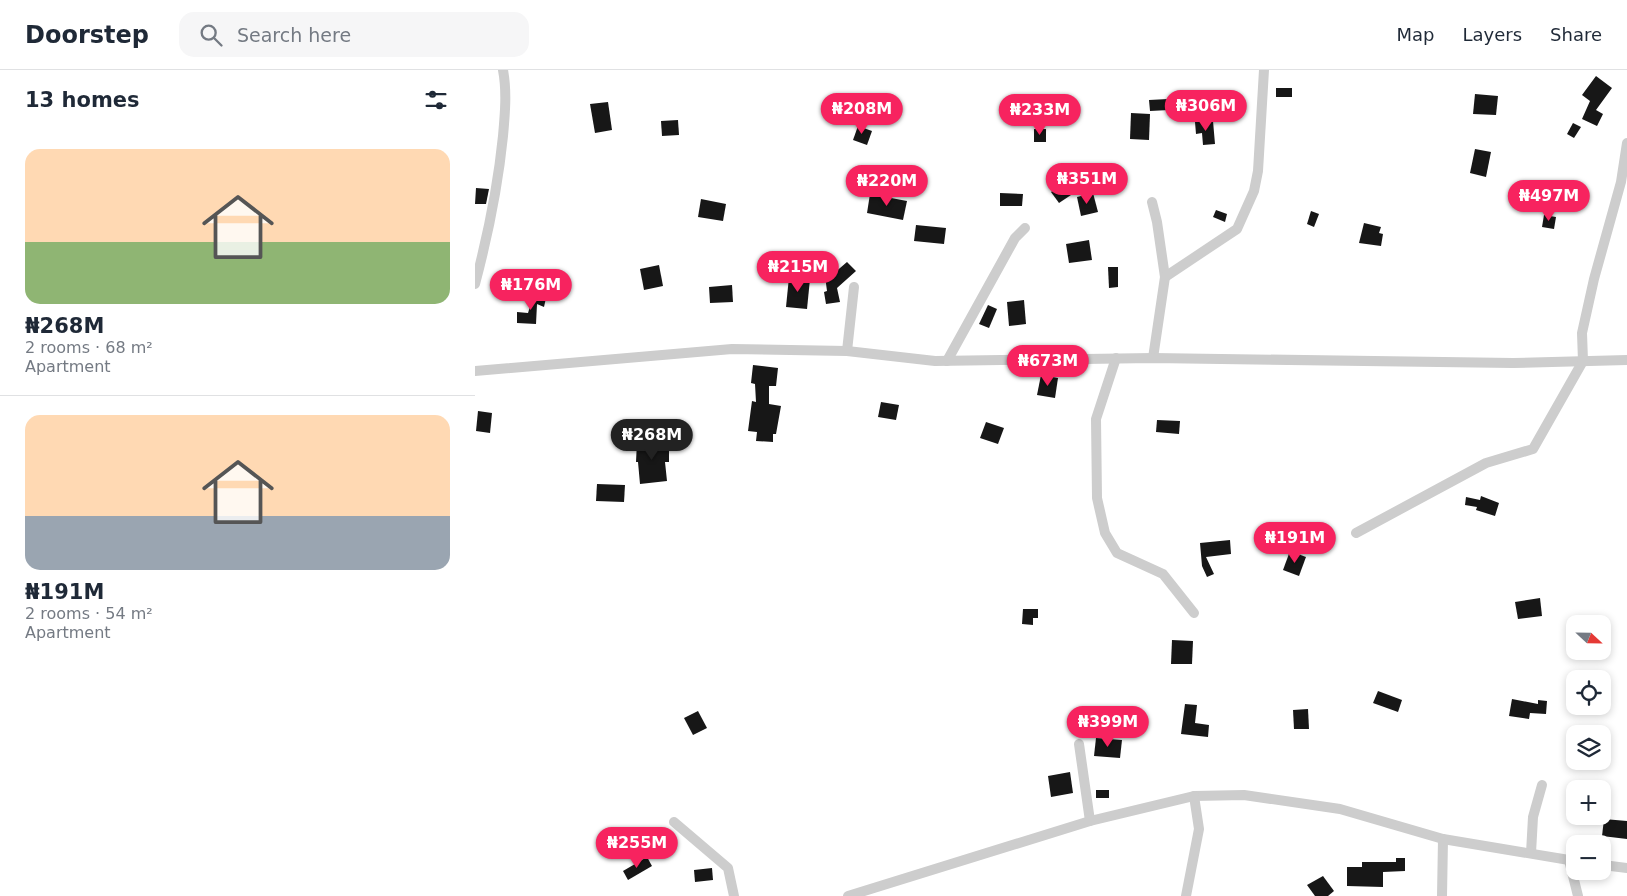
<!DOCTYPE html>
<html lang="en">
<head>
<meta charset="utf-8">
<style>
	body { margin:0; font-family:"DejaVu Sans",sans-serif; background:#f6f6f7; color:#1f2937; height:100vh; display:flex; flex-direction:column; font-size:19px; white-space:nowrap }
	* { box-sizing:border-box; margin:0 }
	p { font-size:16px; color:#747a83 }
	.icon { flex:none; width:28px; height:28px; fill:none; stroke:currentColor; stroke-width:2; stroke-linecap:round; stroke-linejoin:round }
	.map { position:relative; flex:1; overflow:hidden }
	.details { display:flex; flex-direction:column; background:#fff; width:475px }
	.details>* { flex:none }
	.needle { width:32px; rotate:112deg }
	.tools { position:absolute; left:1091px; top:545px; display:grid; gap:10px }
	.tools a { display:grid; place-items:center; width:45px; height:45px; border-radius:10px; background:#fff; box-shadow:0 2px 8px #0003; font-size:25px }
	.price { position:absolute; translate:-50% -42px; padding:0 11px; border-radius:18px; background:#f7235f; color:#fff; font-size:16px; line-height:32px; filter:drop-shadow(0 1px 2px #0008) }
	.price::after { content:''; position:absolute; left:50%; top:30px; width:15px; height:11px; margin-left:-8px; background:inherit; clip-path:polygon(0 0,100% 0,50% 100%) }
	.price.current { background:#222; color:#fff }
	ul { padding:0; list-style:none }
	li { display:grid; align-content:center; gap:10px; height:265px; padding:0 25px }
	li+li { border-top:1px solid #e0e1e3 }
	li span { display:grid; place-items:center; height:155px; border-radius:15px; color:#555 }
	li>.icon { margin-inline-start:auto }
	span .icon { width:90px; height:90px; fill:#fffc; stroke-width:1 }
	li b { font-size:21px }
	h2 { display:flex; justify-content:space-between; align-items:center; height:60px; padding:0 25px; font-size:21px }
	header { display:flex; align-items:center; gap:30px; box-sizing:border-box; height:70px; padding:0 25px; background:#fff; border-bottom:1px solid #e0e1e3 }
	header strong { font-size:24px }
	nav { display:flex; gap:28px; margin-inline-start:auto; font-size:18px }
	.search { width:350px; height:45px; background:#f6f6f7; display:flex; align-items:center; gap:12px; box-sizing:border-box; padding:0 18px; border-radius:15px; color:#747a83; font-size:19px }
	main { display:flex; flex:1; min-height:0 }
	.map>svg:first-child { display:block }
	.building { fill:#171717 }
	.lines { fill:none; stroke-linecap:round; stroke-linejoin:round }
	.minor { stroke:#cdcdcd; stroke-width:10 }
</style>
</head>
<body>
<header>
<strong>Doorstep</strong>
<div class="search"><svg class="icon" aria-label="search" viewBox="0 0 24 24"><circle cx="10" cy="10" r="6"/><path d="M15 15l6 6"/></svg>Search here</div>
<nav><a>Map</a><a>Layers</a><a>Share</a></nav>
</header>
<main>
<section class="details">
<h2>13 homes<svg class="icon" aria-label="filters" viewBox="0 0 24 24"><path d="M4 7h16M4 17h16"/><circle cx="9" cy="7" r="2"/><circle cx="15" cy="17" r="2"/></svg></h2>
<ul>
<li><span style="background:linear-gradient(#ffd9b3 60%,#8fb573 0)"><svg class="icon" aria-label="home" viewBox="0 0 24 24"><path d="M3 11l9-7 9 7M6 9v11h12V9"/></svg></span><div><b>₦268M</b><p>2 rooms · 68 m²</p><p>Apartment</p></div></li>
<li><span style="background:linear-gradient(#ffd9b3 65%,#9aa5b1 0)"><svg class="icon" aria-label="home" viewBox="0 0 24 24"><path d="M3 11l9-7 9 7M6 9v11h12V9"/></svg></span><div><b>₦191M</b><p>2 rooms · 54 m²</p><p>Apartment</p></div></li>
</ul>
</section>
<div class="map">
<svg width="1152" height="826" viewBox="0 0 1152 826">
	<rect width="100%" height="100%" fill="#fff"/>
	<g class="building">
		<path d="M1121,6L1137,18L1121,40L1128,44L1122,56L1107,49L1115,31L1107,25Z"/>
		<rect x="801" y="18" width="16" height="9"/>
		<path d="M1000,24L1023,26L1021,45L998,44Z"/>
		<path d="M693,29L694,40L675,41L674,30Z"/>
		<path d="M133,32L137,60L120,63L115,34Z"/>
		<path d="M656,43L675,44L674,70L655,69Z"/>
		<path d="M203,50L204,65L187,66L186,51Z"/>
		<path d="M738,51L740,74L728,75L727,63L721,64L720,52Z"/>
		<path d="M1098,53L1106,57L1099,68L1092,64Z"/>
		<path d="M383,56L397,61L392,75L378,70Z"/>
		<rect x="559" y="59" width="12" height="13"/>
		<path d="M1000,79L1016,82L1011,107L995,103Z"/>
		<path d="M591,111L599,123L584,133L576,122Z"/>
		<path d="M1,118L14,119L11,134H0Z"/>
		<path d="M525,123L548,124L547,136H525Z"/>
		<path d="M618,123L623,142L606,146L602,127Z"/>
		<path d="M395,124L432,131L428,150L392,143Z"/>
		<path d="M226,129L251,134L248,151L223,147Z"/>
		<path d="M741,140L752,144L750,152L738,147Z"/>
		<path d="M836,141L844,144L839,157L832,154Z"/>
		<path d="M1069,145L1081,147L1079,159L1067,157Z"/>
		<path d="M889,153L906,157L904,163L908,164L906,176L884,173Z"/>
		<path d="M441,155L471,158L469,174L439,171Z"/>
		<path d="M614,170L617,190L594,193L591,174Z"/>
		<path d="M372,192L381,201L362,218L365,232L351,234L349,222L352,221L350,206L358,204Z"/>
		<path d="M184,195L188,216L169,220L165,199Z"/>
		<path d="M633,197H643V217L634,218Z"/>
		<path d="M314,207L335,209L332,239L311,237Z"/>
		<path d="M257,215L258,232L235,233L234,217Z"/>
		<path d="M60,221H62V226L71,228L69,237L62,234L61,254L42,253V242L53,243Z"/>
		<path d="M549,230L551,254L534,256L532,232Z"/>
		<path d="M513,235L522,239L514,258L504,254Z"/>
		<path d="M278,295L303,298L301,316H294V334L306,336L301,364H298V372L281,371L282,362L273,361L277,331L281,332L280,314L276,313Z"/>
		<path d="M566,305L583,308L580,328L562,325Z"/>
		<path d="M406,332L424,335L421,350L403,347Z"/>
		<path d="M3,341L17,343L15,363L1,361Z"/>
		<path d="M682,350L705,351L704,364L681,362Z"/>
		<path d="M511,352L529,358L523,374L505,368Z"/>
		<path d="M162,371L194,372V392H190L192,411L165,414L163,392H161Z"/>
		<path d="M122,414L150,415L149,432L121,431Z"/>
		<path d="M1006,426L1024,433L1020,446L1001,440L1002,437L990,435L991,427L1005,430Z"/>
		<path d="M755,470L756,484L731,487L739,504L732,507L727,496L725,473Z"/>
		<path d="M815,481L831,487L824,506L808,500Z"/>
		<path d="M1065,528L1067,546L1043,549L1040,532Z"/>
		<path d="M548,539H563V548H558V555L547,554Z"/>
		<path d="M697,570L718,571L717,594H696Z"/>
		<path d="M903,621L927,630L923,642L898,633Z"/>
		<path d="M1037,629L1063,634V630L1072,631L1071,644L1055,643L1054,649L1034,646Z"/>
		<path d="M710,634L722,635L720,653L734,655L733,667L706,664Z"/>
		<path d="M833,639L834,659H819L818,640Z"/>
		<path d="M223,641L232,658L218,665L209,648Z"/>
		<path d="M621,668L647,670L645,688L619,686Z"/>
		<path d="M595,702L598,723L576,727L573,706Z"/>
		<rect x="621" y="720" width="13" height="8"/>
		<path d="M1129,749L1152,751V769L1127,766Z"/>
		<path d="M172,787L177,796L153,810L148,801Z"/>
		<path d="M921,788H930V801L908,802V817L872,816V797H887V792H921Z"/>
		<path d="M237,798L238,810L220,812L219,800Z"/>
		<path d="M848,806L859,821L853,826H840L832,815Z"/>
	</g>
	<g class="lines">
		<g class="minor">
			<path d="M677,132L682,152L690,207L678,288"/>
			<path d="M690,207L762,159L779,121L783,101L789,0"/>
			<path d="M0,214C13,165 23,116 28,66C30,44 32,21 28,0"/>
			<path d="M372,281L379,217"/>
			<path d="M641,288L621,349L622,428L630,463L642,483L688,504L719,543"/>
			<path d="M472,291L540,168L550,158"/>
			<path d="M0,301L257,279L372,281L460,291L678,288L1038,293L1152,290"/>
			<path d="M881,463L1011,393L1058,379L1108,291L1107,263L1119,209L1146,112L1152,73"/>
			<path d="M604,674L615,751"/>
			<path d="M199,752L253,798L259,826"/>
			<path d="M1056,783L1058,747L1067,715"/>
			<path d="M1094,790L1103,826"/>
			<path d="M1128,795L1152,798"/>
			<path d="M373,826L615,751L719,726L769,725L865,739L968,769L1100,791"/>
			<path d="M711,826L724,759L719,726"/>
			<path d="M967,826L968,769"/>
		</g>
	</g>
</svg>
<div class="tools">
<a><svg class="needle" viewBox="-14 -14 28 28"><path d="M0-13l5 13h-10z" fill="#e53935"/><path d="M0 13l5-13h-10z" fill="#747a83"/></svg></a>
<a><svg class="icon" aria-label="locate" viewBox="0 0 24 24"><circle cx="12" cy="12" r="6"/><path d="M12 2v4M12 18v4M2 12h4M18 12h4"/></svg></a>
<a><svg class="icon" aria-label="layers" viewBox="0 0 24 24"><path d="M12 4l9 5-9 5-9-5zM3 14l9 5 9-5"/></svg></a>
<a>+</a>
<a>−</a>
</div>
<b class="price" style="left:731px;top:62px">₦306M</b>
<b class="price" style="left:387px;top:65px">₦208M</b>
<b class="price" style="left:565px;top:66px">₦233M</b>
<b class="price" style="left:612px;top:135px">₦351M</b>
<b class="price" style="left:412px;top:137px">₦220M</b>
<b class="price" style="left:1074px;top:152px">₦497M</b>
<b class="price" style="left:323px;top:223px">₦215M</b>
<b class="price" style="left:56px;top:241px">₦176M</b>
<b class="price" style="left:573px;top:317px">₦673M</b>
<b class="price current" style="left:177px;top:391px">₦268M</b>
<b class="price" style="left:820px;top:494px">₦191M</b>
<b class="price" style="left:633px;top:678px">₦399M</b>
<b class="price" style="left:162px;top:799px">₦255M</b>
</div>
</main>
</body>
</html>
